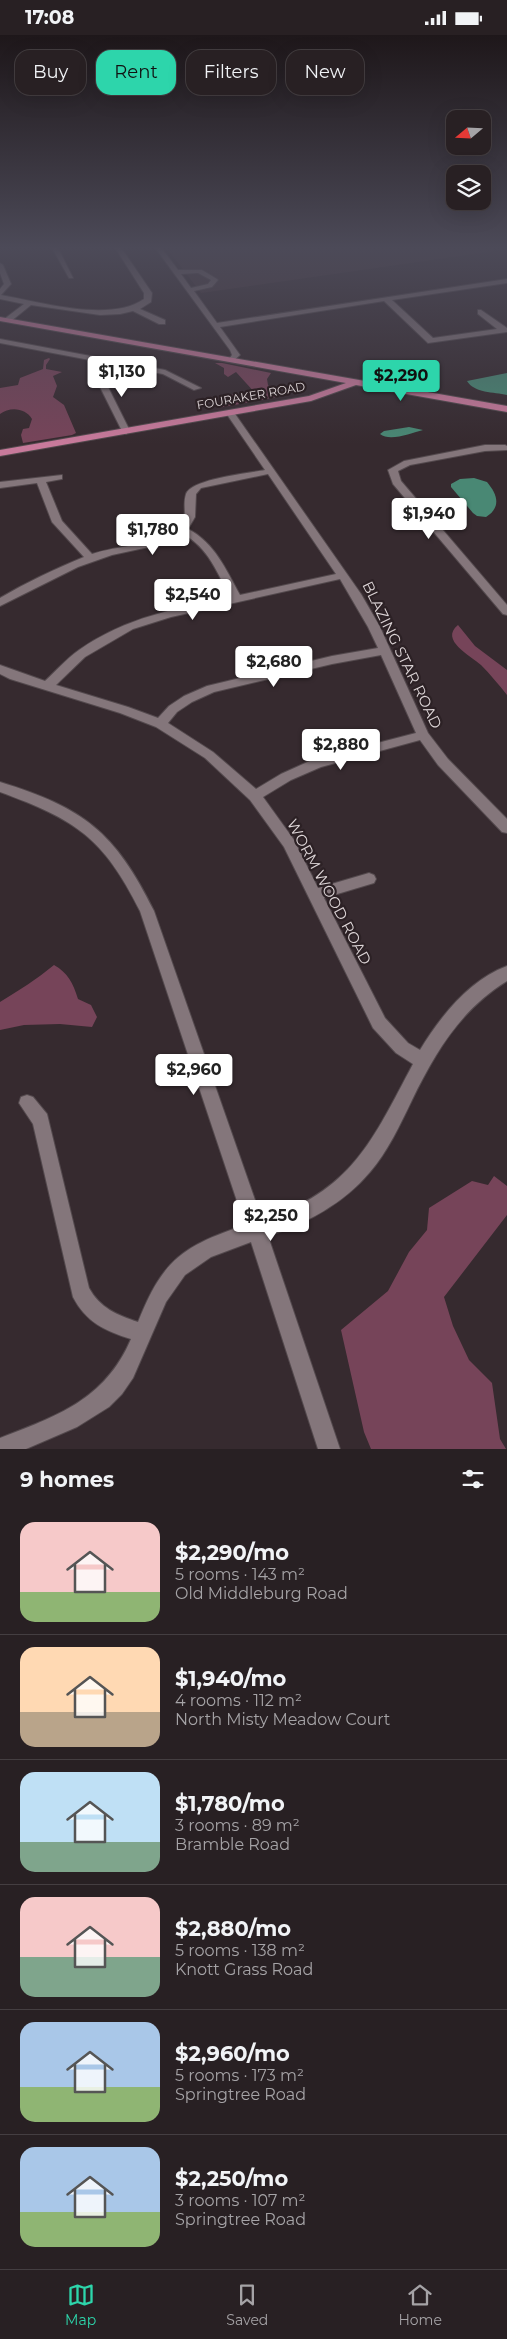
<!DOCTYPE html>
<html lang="en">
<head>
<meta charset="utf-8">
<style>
	body { margin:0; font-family:Montserrat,sans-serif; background:#30282b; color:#f1f3f6; height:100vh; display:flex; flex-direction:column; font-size:19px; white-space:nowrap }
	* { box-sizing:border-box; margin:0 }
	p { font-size:16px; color:#a5a3a6 }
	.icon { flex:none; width:28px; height:28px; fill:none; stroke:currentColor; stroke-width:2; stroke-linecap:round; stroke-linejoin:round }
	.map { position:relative; height:1414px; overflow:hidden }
	.details { display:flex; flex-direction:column; background:#282023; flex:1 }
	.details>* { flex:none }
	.top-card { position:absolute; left:15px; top:15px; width:478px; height:45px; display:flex; gap:10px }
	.needle { width:32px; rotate:251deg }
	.controls { position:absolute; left:446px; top:75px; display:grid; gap:10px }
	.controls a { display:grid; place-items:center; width:45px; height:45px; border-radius:10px; background:#282023; box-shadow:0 5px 20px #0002,0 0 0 1px #443e41; font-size:25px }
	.price { position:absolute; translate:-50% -42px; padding:0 11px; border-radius:5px; background:#fff; color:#222; font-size:16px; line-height:32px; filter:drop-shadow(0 1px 2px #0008) }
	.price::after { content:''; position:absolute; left:50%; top:30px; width:15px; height:11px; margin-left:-8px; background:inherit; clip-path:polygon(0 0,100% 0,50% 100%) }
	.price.selected { background:#2dd5ab; color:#111 }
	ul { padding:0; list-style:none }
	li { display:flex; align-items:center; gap:15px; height:125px; padding:0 20px }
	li+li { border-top:1px solid #443e41 }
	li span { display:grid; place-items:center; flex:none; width:140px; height:100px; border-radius:15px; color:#555 }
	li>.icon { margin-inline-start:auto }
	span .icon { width:60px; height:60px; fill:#fffc; stroke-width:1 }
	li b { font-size:21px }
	h2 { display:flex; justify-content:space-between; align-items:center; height:60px; padding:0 20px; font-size:21px }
	.pill { padding:0 18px; border-radius:15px; background:#282023; box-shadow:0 5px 20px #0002,0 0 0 1px #443e41; font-size:18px; line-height:45px }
	.pill.selected { background:#2dd5ab; color:#111 }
	.status { display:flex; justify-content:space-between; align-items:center; height:35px; padding:0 25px; background:#282023; direction:ltr }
	.status svg { height:14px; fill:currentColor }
	.tab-bar { display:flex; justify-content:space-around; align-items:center; height:70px; border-top:1px solid #443e41; background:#282023; font-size:14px; color:#a5a3a6 }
	.tab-bar a { display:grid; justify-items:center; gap:2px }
	.tab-bar .selected { color:#2dd5ab }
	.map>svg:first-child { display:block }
	.built { fill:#46353b }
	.forest { fill:#764459 }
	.water { fill:#498874 }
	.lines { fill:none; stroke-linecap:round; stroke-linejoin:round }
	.minor-casing { stroke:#53494d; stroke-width:2 }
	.major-casing { stroke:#53494d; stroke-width:2 }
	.minor { fill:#84767b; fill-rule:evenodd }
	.major { fill:#c87a9b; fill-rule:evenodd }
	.labels { text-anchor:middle; stroke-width:4.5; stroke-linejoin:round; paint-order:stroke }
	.far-street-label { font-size:12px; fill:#ddd5d7; stroke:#2c2125 }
	.street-label { font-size:15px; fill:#ddd5d7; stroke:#2c2125 }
</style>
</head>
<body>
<div class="status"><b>17:08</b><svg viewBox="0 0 49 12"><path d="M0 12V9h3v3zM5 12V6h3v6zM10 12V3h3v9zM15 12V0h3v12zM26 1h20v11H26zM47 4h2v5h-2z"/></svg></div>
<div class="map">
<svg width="507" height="1414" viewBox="0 0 507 1414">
	<rect width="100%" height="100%" fill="#362a2f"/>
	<path class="built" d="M165,211H487L495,216L201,258Z"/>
	<g class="forest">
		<path d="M49,323L50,324L46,330V334L62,337L53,341L57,351L53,362L64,370L76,398L72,400L23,408L21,400L23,394L29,393L32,384C26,373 10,371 0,379V353L18,350L20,343L43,334L44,325Z"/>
		<path d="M215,328H222L271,338L267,344L268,350L277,362L218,373L217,371L233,359L243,362L256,359L236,337L228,342L224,339V333Z"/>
		<path d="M458,590L475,611L507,635V660C499,650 490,639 481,630C471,621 439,605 458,590Z"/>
		<path d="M54,930C68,938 73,948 78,964L91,970L97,982L92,992L60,989L24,990L0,995V967C18,956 37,944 54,930Z"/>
		<path d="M494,1141L507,1151V1180L444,1262L453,1291L469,1325L492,1348L500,1404L506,1414H371L364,1397L341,1295L388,1256L409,1217L427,1195L429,1173L472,1146L488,1150Z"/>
	</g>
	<g class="water">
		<path d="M507,338V360C494,357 474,358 467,346Z"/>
		<path d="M409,392L423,395C411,398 390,407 380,399L384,396Z"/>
		<path d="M474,443L487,447C497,459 502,472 486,482L477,481L473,478L451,452V449L460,444Z"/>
	</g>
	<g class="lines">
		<defs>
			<g id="minor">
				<path d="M51,211H57L73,243H69Z"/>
				<path d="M114,211H120L152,258L151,267L140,274L165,285V289H159L133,276L120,279L100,280L31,270L10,287L3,285L24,269L0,264V254L4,249L0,238V228L3,230L11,249L1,260C40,267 110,288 144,264V258Z"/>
				<path d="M154,211H160L178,235H202L217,244L218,245L212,252L194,256L217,288L507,244V248L392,265L433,303L497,294L478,279V275H481L507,293V297L428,308L384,266L220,292L240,320L233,326L229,324L232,320L230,315ZM198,238L211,245L208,249L191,253L181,239Z"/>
				<path d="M0,304L165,335L201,353L194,355L163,339L119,331L108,339L105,346L130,396L126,399L122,396L97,346L101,336L111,329L0,308Z"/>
				<path d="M230,375L233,376L361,559L380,592L428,698L448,724L507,784V798L502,797L438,730L420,705L321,732L291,745L263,762L294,805L318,853L369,838L374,840L376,844L374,848L324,863L385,983L408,1008L420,1015C440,982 469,945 507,931V946C460,975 435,1018 412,1065C400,1090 388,1116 370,1137C343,1169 307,1188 268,1201L340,1414H318L251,1207L211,1222L185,1240L166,1267L133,1343L122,1359L109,1372L77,1392L26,1414H0V1403C57,1381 105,1365 131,1304C105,1296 86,1287 73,1262L33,1089L19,1068L21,1062L27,1060L33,1062L47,1079L89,1253C100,1273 117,1280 138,1287C163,1224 183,1211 245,1190L140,876C103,802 76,785 0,757V747C84,773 115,797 154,876L262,1185C352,1156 372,1106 413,1029L396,1018L373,993L284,812L250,765L205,723L156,692L120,678L10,644L0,639V630L45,646C56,636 66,624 79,615C126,582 175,574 230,562C218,539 208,512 183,499L158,510L112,520L78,532L0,571V563C27,547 55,534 84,522L52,487L37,448L0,453V447L62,440V444L46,447L62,486L92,519C118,510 150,512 173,496C192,484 181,475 186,459C191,444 249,438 265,435L226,378ZM268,439L336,539L240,560C226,535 215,508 188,494L195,482L196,459L201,453ZM340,544L368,592L378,613L332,621L207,651L184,661L169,671L158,683L128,672L56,650L85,622L133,594L171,582ZM381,620L416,698L312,725L281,739L256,754L213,717L168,688L177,677L192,667L214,657L332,629Z"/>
				<path d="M485,410H505L507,411V415L485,416L410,430L398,436L401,446L507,570V580L503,579L393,449L388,435L404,426Z"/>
			</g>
			<path id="major" d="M0,282L507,371V377L356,350L311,366L0,421V415L309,361L346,348L0,286Z"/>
		</defs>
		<use href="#minor" class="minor-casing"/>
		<use href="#major" class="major-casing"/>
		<use href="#minor" class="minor"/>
		<use href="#major" class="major"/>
	</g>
	<linearGradient id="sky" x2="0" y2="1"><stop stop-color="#1e171a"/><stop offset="0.52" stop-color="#4c4a58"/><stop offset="1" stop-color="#4c4a58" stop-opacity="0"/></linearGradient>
	<rect width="507" height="409" fill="url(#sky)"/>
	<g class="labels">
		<g class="far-street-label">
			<text transform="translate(251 361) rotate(-10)" y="4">FOURAKER ROAD</text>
		</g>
		<g class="street-label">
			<text transform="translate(402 620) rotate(64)" y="5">BLAZING STAR ROAD</text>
			<text transform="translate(329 857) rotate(62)" y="5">WORM WOOD ROAD</text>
		</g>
	</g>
</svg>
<div class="controls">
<a><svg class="needle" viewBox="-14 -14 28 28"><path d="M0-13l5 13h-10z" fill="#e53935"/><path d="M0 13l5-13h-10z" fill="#a5a3a6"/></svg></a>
<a><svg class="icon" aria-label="layers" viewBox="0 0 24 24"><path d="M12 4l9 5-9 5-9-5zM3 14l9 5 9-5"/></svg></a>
</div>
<b class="price" style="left:122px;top:363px">$1,130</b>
<b class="price selected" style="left:401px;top:367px">$2,290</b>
<b class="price" style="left:429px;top:505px">$1,940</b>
<b class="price" style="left:153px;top:521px">$1,780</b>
<b class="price" style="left:193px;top:586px">$2,540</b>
<b class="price" style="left:274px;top:653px">$2,680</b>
<b class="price" style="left:341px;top:736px">$2,880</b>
<b class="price" style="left:194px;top:1061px">$2,960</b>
<b class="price" style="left:271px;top:1207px">$2,250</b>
<div class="top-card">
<a class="pill">Buy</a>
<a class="pill selected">Rent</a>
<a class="pill">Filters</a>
<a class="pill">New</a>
</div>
</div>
<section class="details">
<h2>9 homes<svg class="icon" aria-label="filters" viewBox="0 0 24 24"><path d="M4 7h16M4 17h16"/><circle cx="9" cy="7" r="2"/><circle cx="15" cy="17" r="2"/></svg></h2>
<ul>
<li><span style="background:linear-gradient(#f6c9c9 70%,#8fb573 0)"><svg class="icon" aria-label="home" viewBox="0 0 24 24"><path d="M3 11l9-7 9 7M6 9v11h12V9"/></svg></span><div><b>$2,290/mo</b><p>5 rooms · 143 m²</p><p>Old Middleburg Road</p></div></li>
<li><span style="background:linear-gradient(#ffd9b3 65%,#b9a48a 0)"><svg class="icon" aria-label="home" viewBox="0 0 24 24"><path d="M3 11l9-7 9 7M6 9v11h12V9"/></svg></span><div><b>$1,940/mo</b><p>4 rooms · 112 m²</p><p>North Misty Meadow Court</p></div></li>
<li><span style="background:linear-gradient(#bfe0f5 70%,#7fa58c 0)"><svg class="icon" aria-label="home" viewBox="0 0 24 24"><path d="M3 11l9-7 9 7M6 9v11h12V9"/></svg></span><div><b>$1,780/mo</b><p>3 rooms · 89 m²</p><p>Bramble Road</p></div></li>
<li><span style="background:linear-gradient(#f6c9c9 60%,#7fa58c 0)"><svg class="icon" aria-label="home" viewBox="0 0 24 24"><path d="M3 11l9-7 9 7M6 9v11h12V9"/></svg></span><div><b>$2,880/mo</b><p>5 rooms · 138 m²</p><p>Knott Grass Road</p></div></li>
<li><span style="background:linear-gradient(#a9c7e8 65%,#8fb573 0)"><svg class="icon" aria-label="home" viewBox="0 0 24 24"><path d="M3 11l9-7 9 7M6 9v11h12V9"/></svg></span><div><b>$2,960/mo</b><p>5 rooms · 173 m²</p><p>Springtree Road</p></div></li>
<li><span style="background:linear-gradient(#a9c7e8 65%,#8fb573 0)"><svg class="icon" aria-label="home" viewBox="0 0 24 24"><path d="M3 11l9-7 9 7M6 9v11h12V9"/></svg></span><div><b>$2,250/mo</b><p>3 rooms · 107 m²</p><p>Springtree Road</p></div></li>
</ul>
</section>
<nav class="tab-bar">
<a class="selected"><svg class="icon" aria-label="map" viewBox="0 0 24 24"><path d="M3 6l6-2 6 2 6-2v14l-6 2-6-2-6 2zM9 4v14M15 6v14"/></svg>Map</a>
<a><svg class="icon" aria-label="saved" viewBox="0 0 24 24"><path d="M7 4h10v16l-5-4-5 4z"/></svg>Saved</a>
<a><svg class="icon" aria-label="home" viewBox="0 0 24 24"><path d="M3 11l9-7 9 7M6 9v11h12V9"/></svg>Home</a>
</nav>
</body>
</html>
